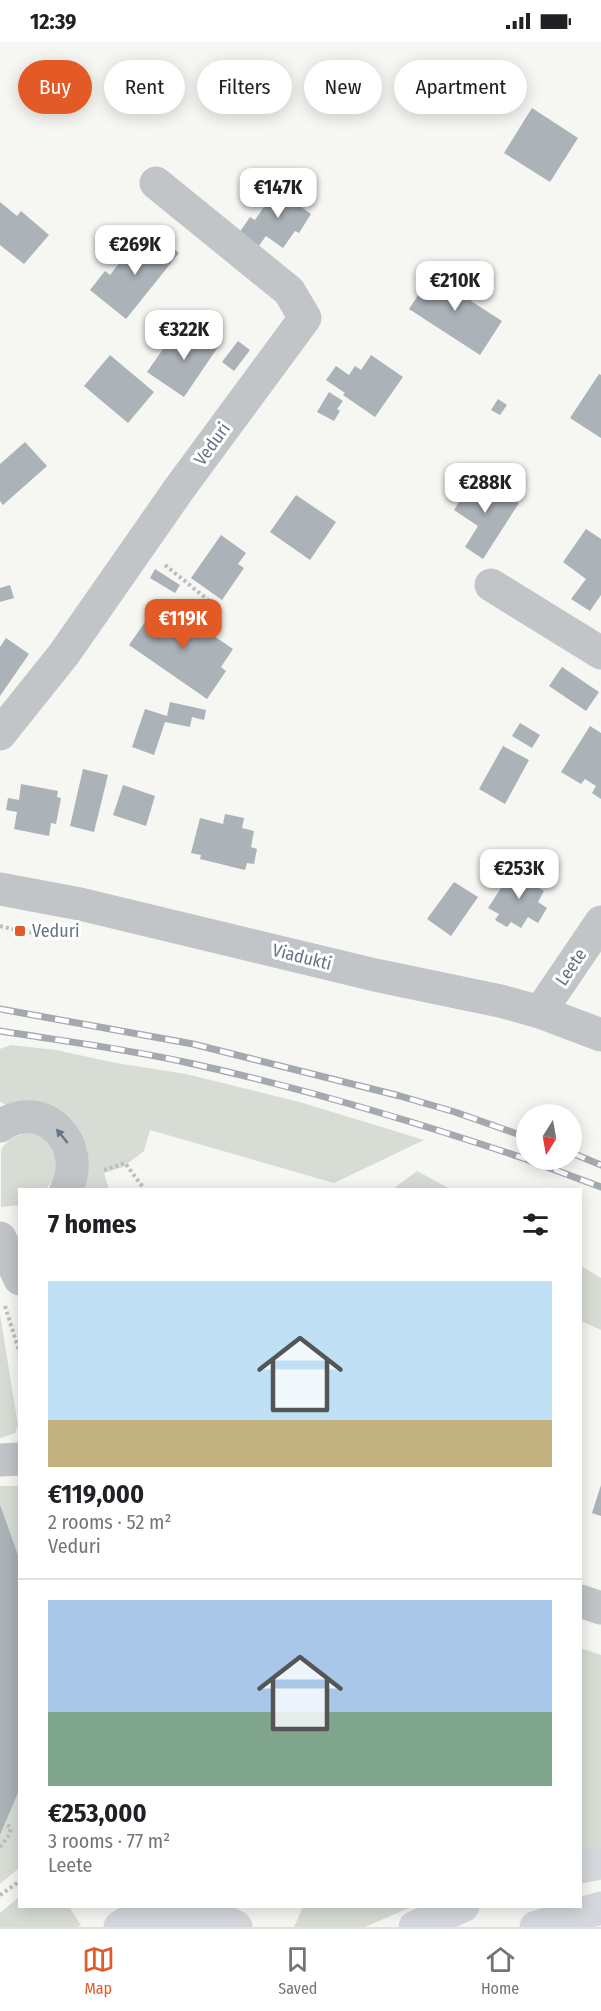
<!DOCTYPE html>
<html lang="en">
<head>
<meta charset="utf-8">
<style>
	body { margin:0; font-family:"Fira Sans Condensed",sans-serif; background:#f2f2f2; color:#202124; height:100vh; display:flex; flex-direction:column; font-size:22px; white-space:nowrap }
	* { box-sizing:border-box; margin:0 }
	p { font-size:20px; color:#757577 }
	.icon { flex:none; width:33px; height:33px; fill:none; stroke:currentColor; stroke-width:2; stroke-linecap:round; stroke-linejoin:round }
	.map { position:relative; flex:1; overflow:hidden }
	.drawer { position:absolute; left:18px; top:1146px; width:564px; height:720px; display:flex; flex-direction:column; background:#fff; border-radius:0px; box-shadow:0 3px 15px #0003 }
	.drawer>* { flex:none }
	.banner { position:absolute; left:18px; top:18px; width:566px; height:54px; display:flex; gap:12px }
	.needle { width:39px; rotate:191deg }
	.buttons { position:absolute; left:516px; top:1062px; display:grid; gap:12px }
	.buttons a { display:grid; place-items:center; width:66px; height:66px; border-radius:50%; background:#fff; box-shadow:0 3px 15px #0003; font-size:30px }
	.price { position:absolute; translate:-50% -51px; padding:0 14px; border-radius:12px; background:#fff; color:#222; font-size:20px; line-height:39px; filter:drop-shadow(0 2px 3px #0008) }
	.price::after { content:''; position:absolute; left:50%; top:36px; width:18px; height:14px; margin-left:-9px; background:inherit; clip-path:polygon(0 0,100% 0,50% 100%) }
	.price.active { background:#e35a26; color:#fff }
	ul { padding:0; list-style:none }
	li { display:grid; align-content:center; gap:12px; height:318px; padding:0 30px }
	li+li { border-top:2px solid #e0e0e0 }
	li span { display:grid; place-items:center; height:186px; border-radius:0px; color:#555 }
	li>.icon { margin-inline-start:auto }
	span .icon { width:108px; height:108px; fill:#fffc; stroke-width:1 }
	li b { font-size:26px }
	h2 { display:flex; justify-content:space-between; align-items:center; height:72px; padding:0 30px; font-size:26px }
	.chip { padding:0 21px; border-radius:27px; background:#fff; box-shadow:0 3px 15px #0003; font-size:21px; line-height:54px }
	.chip.active { background:#e35a26; color:#fff }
	.status { display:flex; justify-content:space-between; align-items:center; height:42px; padding:0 30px; background:#fff; direction:ltr }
	.status svg { height:16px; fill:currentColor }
	.tab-bar { display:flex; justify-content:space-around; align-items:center; height:84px; border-top:2px solid #e0e0e0; background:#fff; font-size:16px; color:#757577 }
	.tab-bar a { display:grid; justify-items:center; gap:3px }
	.tab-bar .active { color:#e35a26 }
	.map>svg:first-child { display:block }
	.green { fill:#d7ddd4 }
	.building { fill:#abb2b8 }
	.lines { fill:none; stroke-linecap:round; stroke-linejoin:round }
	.path { stroke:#bbbdc0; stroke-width:4; stroke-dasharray:3 3; stroke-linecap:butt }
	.minor { stroke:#c1c5c8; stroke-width:33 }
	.major { stroke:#d4d8dc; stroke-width:33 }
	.rail-casing { stroke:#a4a9af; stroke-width:7 }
	.rail { stroke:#fff; stroke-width:4.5; stroke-dasharray:14; stroke-linecap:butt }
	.oneway { fill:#657584 }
	.poi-dot { fill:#e35a26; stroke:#fff; stroke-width:2 }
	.labels { text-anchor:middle; stroke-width:6; stroke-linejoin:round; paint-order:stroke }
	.street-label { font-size:18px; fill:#657584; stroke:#fff }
	.poi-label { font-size:18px; fill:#657584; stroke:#fff; text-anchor:start }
</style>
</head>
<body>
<div class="status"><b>12:39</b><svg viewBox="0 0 49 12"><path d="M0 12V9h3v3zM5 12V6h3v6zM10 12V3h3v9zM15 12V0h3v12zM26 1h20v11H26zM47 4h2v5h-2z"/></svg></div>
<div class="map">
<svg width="601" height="1885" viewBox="0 0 601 1885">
	<rect width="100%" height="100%" fill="#f6f6f3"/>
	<g class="green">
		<path d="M11,1003L56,1008L116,1021L186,1032L303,1061L424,1098L334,1141L150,1088L144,1109L123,1125L104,1131L109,1147H81L85,1141L88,1116L82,1095L70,1078L53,1064L31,1061L9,1064L0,1060V1007Z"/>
		<path d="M31,1091C49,1096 59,1110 56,1129C55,1135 49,1142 47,1147L20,1148L19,1163L1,1165V1108C8,1096 18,1092 31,1091Z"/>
		<path d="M417,1129L450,1147H393Z"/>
		<path d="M581,1224L601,1236V1288L581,1279Z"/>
		<path d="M0,1272L18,1384L15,1391L0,1396Z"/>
		<path d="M0,1444H19V1519L0,1461Z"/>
		<path d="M580,1606L601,1613V1809L580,1812Z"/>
		<path d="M19,1746V1826L0,1842V1793Z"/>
		<path d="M19,1855L20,1864L71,1865V1868L81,1883L77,1885H0V1871Z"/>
		<path d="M303,1865H411L365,1885H294Z"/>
	</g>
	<g class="building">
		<path d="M532,66L578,96L550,140L504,111Z"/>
		<path d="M289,142L304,153L297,162L311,172L299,191L295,189L283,206L266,194L258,205L239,191L250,175L255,178L276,147L283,151Z"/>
		<path d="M0,160L17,174L21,169L49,193L24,222L0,203Z"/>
		<path d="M153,190L179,211L126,277L90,248L105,229L110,233L130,207L136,212Z"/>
		<path d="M435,227L475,252L471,259L502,279L480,313L409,267Z"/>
		<path d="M192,282L220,302L184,355L147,330L170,297L183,306L189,297L184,294Z"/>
		<path d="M238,299L250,308L234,329L222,320Z"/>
		<path d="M110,313L154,350L128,381L84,344Z"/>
		<path d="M371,313L403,335L375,375L343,353L345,351L326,338L336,324L349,333L355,324L361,328Z"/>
		<path d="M599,332L601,333V396L570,376Z"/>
		<path d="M329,350L343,359L337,367L340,369L334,379L317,370Z"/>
		<path d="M498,357L507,363L500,373L491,368Z"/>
		<path d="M25,400L47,424L3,463L0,459V422Z"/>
		<path d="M476,433L519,461L483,517L465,505L478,484L454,468Z"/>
		<path d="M296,453L336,480L310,518L270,490Z"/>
		<path d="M586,487L601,497V553L590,569L571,557L586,537L563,520Z"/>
		<path d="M221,493L246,511L238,522L244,526L222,558L191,536Z"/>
		<path d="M155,527L180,543L175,551L150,536Z"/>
		<path d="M10,543L14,556L0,560V546Z"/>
		<path d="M166,561L233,607L221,625L226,629L207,657L129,603L150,573L155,577Z"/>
		<path d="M6,596L29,612L0,654V605Z"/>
		<path d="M562,625L599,650L586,669L549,644Z"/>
		<path d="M170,660L206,668L204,678L192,675L190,685L165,680L154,713L132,705L145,667L167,674Z"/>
		<path d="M520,681L540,693L532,706L512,694Z"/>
		<path d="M590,684L601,691V757L592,751L596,744L585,737L581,742L561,730Z"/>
		<path d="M503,704L529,718L505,762L479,747Z"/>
		<path d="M83,727L108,733L94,790L70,784Z"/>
		<path d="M21,742L58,749L57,755L61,756L56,782L51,781L49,794L14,787L17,770L6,768L8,756L19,758Z"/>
		<path d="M123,743L155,754L146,784L113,773Z"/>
		<path d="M225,772L244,776L242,786L254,789L251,805L257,807L254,822L247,821L245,828L200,817L201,813L191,811L200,776L223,782Z"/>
		<path d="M512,829L525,837L530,830L537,829L542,834L543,838L539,846L544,849L538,860L547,866L538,881L528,875L521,886L511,880L507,885L495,878L499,872L488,866Z"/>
		<path d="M454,840L478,855L451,894L427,877Z"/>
		<path d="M601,1443V1474L592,1471Z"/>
		<path d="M0,1462L20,1519V1746L0,1793Z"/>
	</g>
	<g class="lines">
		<g class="path">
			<path d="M165,523L213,562"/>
			<path d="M0,884L20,889L75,896"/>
			<path d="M104,1128L125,1121L145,1148"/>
			<path d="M5,1264L20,1312"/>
			<path d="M0,1805L9,1793L11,1786L6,1782"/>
			<path d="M0,1853L20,1839"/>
		</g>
		<g class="minor">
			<path d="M491,543L601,611"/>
			<path d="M0,692L64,612L179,447L305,276L289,249L156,141"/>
			<path d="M0,847L80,862L375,933L500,959L540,970L601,993"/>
			<path d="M540,970L601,880"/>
			<path d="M0,1084C44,1054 89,1103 66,1148"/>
			<path d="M0,1196L20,1237"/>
			<path d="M0,1418L20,1417"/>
			<path d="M580,1559L601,1566"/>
		</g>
		<g class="major">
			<path d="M580,1825L601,1821"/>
			<path d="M120,1885C155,1862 200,1865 236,1885"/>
			<path d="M415,1885L463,1864"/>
			<path d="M536,1885L601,1866"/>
		</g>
		<defs>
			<g id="rail">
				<path d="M0,967L193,1002L400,1054L455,1070L526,1095"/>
				<path d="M0,989C63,999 127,1007 189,1021C303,1046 416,1080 526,1117"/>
				<path d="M572,1111L601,1123"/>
				<path d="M528,1118L601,1145"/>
			</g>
		</defs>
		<use href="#rail" class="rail-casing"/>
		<use href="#rail" class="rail"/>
	</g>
	<defs><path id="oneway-solid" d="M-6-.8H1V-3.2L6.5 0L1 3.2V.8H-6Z" transform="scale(1.5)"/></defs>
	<use class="oneway" href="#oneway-solid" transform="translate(62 1094) rotate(-129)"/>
	<rect class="poi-dot" x="14" y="883" width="12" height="12" rx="3"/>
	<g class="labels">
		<g class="street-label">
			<text transform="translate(212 402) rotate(-54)" y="6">Veduri</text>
			<text transform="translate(302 915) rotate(14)" y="6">Viadukti</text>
			<text transform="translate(571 925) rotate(-56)" y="6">Leete</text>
		</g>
		<g class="poi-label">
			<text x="32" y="895">Veduri</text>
		</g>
	</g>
</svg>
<div class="buttons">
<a><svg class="needle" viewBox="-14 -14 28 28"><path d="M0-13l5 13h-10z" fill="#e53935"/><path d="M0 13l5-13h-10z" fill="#757577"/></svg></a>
</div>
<b class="price" style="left:278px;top:177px">€147K</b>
<b class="price" style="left:135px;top:234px">€269K</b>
<b class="price" style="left:455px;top:270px">€210K</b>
<b class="price" style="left:184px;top:319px">€322K</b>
<b class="price" style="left:485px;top:472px">€288K</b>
<b class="price active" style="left:183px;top:608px">€119K</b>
<b class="price" style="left:519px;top:858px">€253K</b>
<div class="banner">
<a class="chip active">Buy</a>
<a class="chip">Rent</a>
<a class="chip">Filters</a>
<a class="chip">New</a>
<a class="chip">Apartment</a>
</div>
<section class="drawer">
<h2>7 homes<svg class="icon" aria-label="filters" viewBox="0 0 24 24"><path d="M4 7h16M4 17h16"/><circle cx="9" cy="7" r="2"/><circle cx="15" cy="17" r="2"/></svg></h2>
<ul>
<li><span style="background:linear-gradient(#bfe0f5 75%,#c2b280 0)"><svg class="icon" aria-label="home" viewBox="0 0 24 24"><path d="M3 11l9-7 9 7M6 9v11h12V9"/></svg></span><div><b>€119,000</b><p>2 rooms · 52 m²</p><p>Veduri</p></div></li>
<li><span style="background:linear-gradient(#a9c7e8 60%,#7fa58c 0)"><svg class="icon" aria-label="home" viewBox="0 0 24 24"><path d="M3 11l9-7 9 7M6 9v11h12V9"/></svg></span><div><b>€253,000</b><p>3 rooms · 77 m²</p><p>Leete</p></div></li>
</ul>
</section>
</div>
<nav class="tab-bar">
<a class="active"><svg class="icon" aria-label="map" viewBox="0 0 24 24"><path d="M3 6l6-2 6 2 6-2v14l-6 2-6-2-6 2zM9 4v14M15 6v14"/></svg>Map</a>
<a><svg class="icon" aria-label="saved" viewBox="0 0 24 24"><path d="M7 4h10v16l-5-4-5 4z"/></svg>Saved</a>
<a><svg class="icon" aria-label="home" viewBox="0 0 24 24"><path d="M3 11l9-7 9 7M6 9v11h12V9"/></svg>Home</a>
</nav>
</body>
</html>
